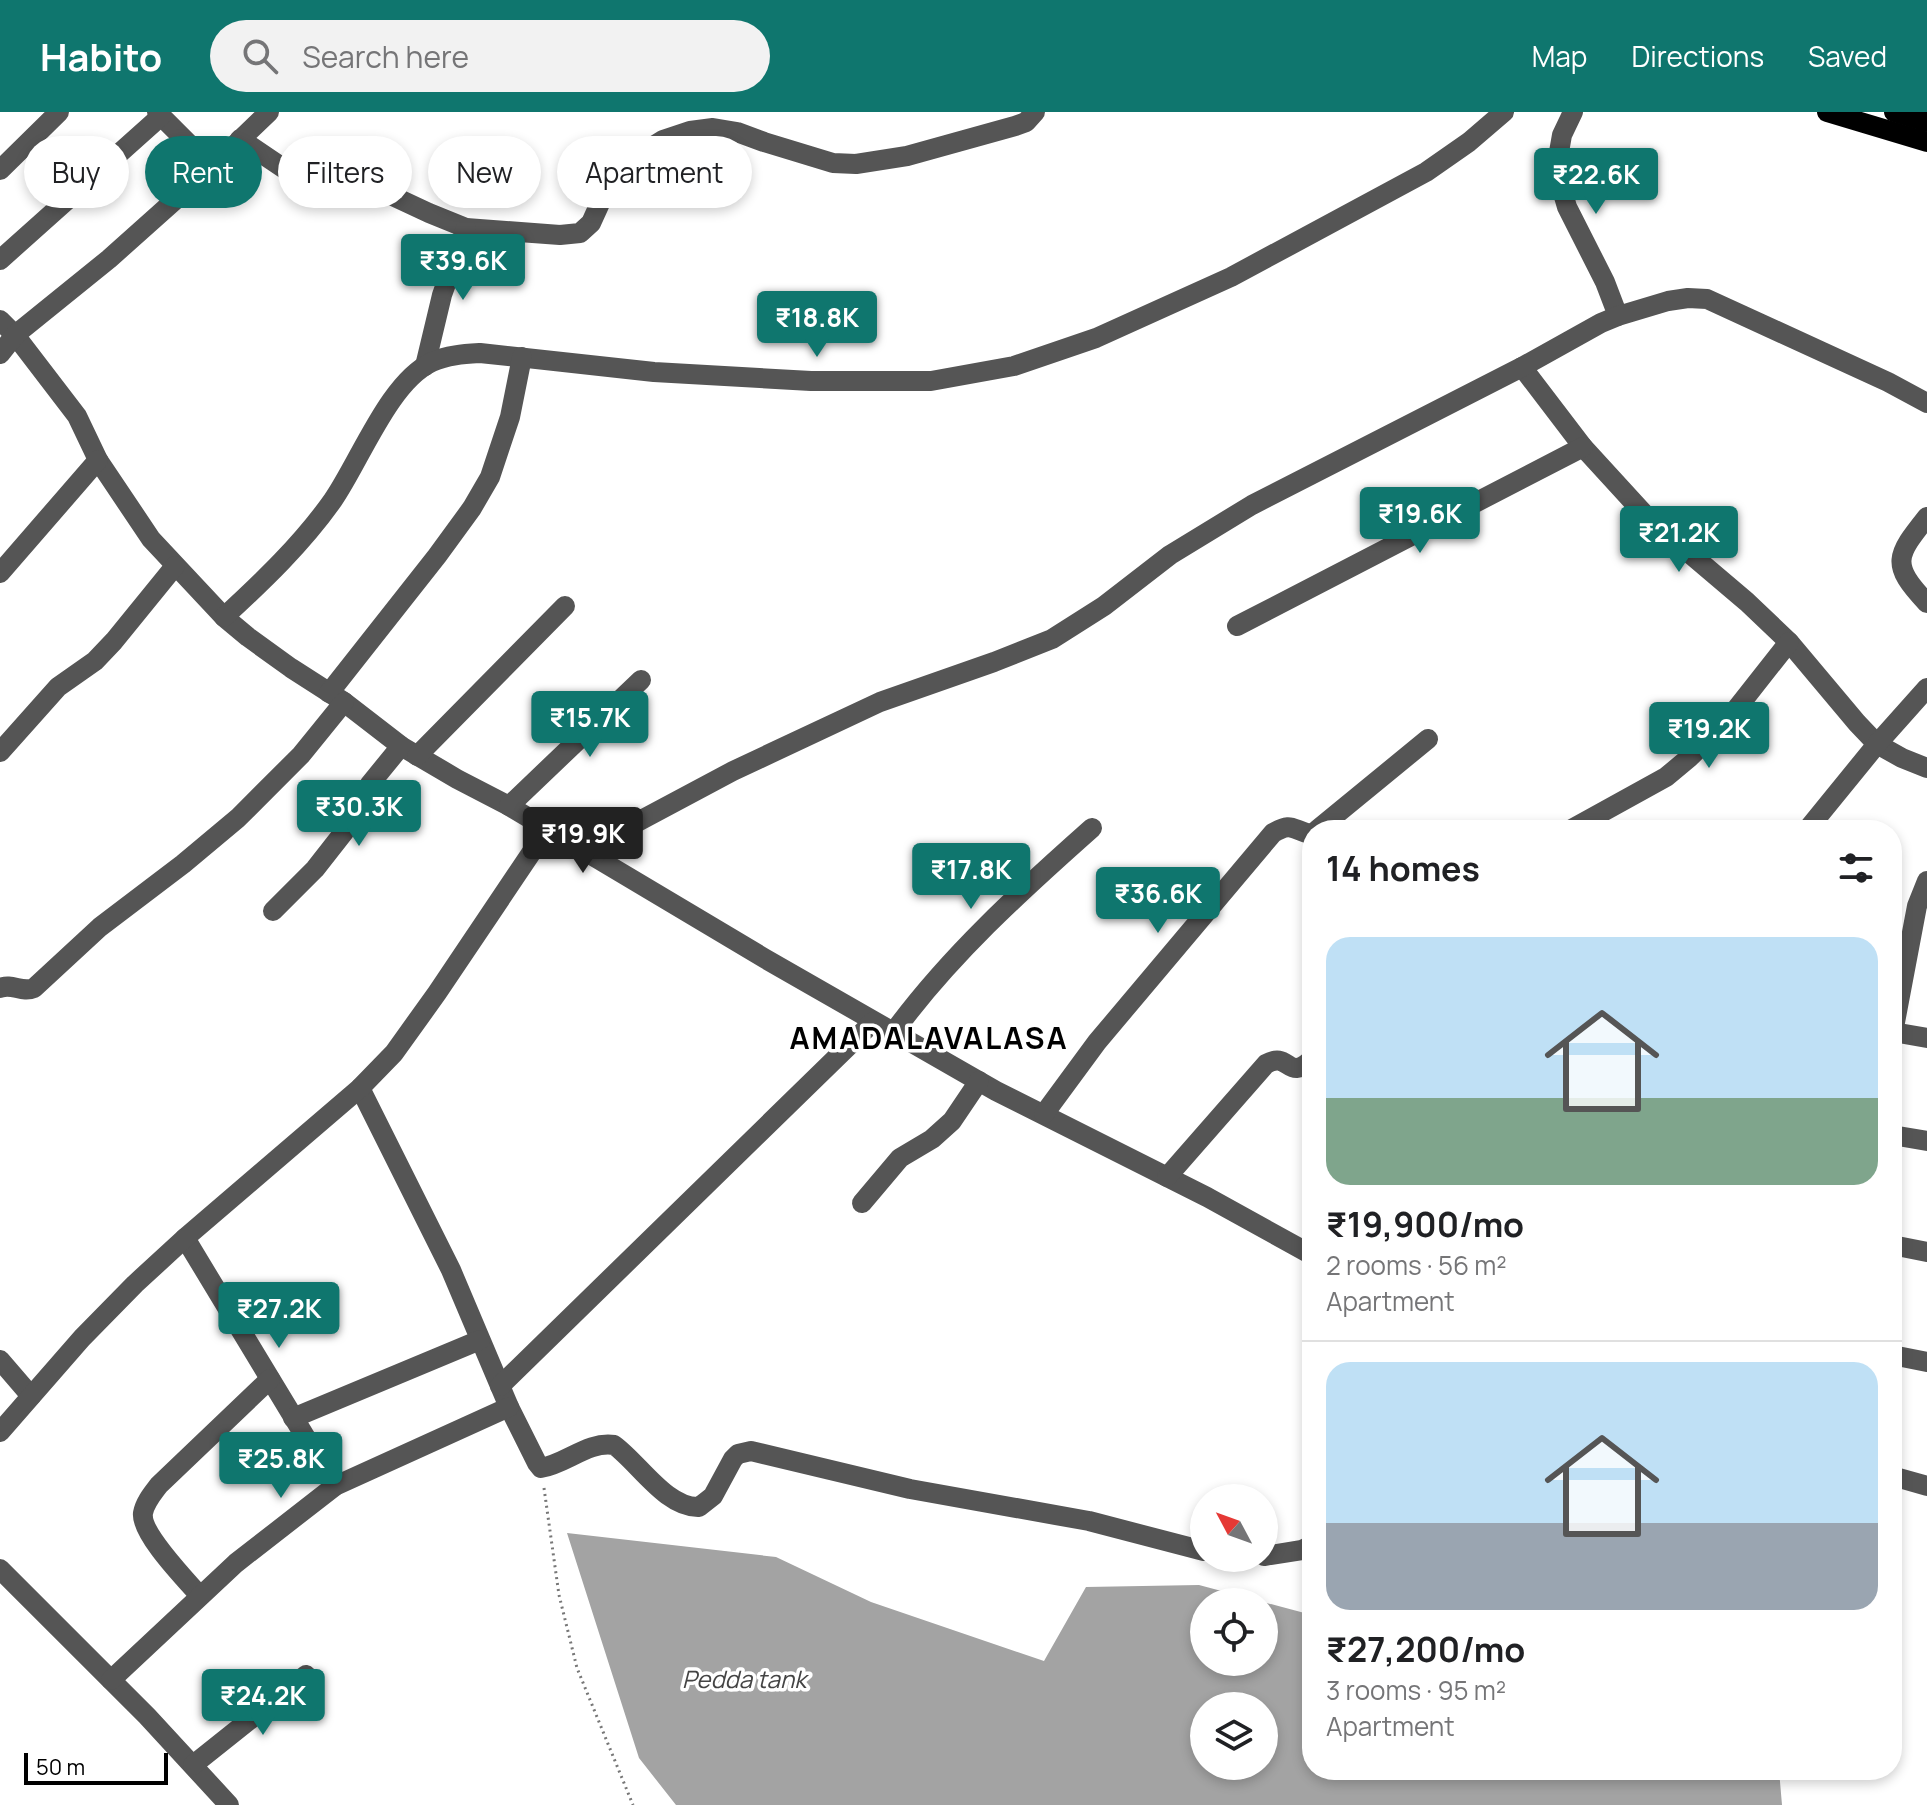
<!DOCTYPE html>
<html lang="en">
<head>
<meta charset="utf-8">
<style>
	body { margin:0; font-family:Manrope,sans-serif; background:#f2f2f2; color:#202124; height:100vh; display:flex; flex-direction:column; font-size:30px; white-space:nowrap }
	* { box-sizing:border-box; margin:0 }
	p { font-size:26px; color:#757577 }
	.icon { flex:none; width:44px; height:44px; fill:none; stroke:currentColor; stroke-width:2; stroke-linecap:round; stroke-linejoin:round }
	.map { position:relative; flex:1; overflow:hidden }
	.panel { position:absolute; left:1302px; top:708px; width:600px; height:960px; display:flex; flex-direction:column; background:#fff; border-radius:32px; box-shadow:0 4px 12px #0003 }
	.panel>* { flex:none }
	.banner { position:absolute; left:24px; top:24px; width:760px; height:72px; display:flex; gap:16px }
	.needle { width:52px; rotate:311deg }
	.controls { position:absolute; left:1190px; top:1372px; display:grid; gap:16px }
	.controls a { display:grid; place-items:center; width:88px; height:88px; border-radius:50%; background:#fff; box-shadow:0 4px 12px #0003; font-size:40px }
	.scale { position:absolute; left:24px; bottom:20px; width:144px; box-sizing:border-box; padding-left:8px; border:4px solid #000; border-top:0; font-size:22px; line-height:28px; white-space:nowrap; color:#000; -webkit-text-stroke:6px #fff; paint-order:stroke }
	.price { position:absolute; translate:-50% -68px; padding:0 18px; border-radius:8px; background:#0f766e; color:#fff; font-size:26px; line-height:52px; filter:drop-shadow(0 2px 4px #0008) }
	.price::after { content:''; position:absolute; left:50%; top:48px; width:24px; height:18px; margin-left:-12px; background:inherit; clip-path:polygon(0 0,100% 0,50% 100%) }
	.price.on { background:#222; color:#fff }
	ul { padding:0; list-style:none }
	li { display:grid; align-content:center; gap:16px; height:424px; padding:0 24px }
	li+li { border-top:2px solid #e0e0e0 }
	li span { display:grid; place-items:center; height:248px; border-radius:24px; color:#555 }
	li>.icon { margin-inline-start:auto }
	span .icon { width:144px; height:144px; fill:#fffc; stroke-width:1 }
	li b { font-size:34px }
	h2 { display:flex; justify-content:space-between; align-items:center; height:96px; padding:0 24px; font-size:34px }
	.pill { padding:0 28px; border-radius:36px; background:#fff; box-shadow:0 4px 12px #0003; font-size:28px; line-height:72px }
	.pill.on { background:#0f766e; color:#fff }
	header { display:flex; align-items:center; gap:48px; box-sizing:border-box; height:112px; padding:0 40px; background:#0f766e; color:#fff }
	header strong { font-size:38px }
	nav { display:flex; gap:44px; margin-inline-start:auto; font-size:28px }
	.search { width:560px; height:72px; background:#f2f2f2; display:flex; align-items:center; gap:20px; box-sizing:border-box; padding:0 28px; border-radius:44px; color:#757577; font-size:30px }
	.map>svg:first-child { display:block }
	.water { fill:#a3a3a3; fill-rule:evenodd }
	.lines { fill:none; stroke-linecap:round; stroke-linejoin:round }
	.path { stroke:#777; stroke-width:3; stroke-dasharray:2 4; stroke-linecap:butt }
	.minor { stroke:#555; stroke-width:20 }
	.major { stroke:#000; stroke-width:20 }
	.labels { text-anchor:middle; stroke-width:7; stroke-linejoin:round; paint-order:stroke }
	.water-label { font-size:24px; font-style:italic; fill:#444; stroke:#fff }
	.district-label { font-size:30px; font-weight:bold; letter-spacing:2px; fill:#000; stroke:#fff }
</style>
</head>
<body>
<header>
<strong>Habito</strong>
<div class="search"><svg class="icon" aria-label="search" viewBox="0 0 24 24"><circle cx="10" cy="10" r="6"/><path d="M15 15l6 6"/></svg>Search here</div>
<nav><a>Map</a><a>Directions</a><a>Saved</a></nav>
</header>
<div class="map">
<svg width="1927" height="1693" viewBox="0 0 1927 1693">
	<rect width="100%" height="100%" fill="#fff"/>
	<path class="water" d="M567,1421L776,1445L871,1490L1044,1549L1086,1475L1199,1473L1312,1503V1658H1779L1782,1693H676L639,1646ZM1204,1490H1264V1550H1204ZM1204,1594H1264V1654H1204Z"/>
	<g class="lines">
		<path class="path" d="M544,1376L559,1483L577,1556L633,1693"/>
		<g class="minor">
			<path d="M157,0L212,55"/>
			<path d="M1573,0L1562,23L1556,57L1567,95L1605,170L1618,204"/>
			<path d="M240,27L292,62L307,67L336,64L354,66L429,101L466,116L560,123L580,121L591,111L606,78L620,59L639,43L663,28L690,19L713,16L737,20L764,30L833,51L856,52L907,44L1015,14L1026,10L1035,0"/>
			<path d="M0,58L59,0"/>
			<path d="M0,148L161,4"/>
			<path d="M0,208L15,223L77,304L98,348L151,427L224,505L248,525L291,556L344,590L401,634L457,667L509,694L764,846L996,979L1207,1085L1312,1143"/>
			<path d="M0,242L15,223L109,147L212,55L269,0"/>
			<path d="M425,254L442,183L466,116"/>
			<path d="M1522,255L1583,335L1648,406L1747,490L1789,530L1857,611L1877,632L1902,646L1927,656"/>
			<path d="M1927,405C1896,444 1890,452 1927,491"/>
			<path d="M0,461L98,348"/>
			<path d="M224,505C263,469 302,432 333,388C360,349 389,270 432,250C447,243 464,242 480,241L654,260L811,269H931L1014,254L1096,226L1231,165L1426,60L1469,30L1504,0"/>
			<path d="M1237,514L1583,335"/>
			<path d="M329,581L437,444L472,396L490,365L510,305L522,245"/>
			<path d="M0,640L58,575L95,549L114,529L175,454"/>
			<path d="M417,644L565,494"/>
			<path d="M509,694L641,568"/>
			<path d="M1317,718L1428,627"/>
			<path d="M1570,718L1666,665L1690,645L1730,605L1789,530"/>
			<path d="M1807,718L1877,632L1927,576"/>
			<path d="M594,744L613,723L733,659L880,590L994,550L1052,527L1104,494L1170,443L1252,393L1522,255L1601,211L1618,204L1668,189L1688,186L1707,187L1888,270L1927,291"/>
			<path d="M273,799L315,757L344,720L370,672L401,634"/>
			<path d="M0,876C12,871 22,881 34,876L100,815L183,752L238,706L301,643L344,590"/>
			<path d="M1893,920L1927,926"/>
			<path d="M893,921C949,844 1021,779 1092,716"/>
			<path d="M1892,926L1917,794L1927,769"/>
			<path d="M360,976L451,1158L509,1295L537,1351L541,1356C566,1352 588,1329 614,1333C639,1351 666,1396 699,1395L713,1384L733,1347L738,1342L751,1339L910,1377L1089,1409L1204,1439"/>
			<path d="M1044,1002L1097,930L1273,721C1292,710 1291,717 1310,722L1312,721"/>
			<path d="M1892,1023L1927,1029"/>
			<path d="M1167,1065L1266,952C1290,938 1287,971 1312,947"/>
			<path d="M862,1091L900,1046L932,1027L952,1009L979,969"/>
			<path d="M185,1126L335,1374"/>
			<path d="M1892,1133L1927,1140"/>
			<path d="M1892,1243L1927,1250"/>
			<path d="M0,1248L31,1284"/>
			<path d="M500,1274L873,910"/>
			<path d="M293,1306L480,1228"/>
			<path d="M0,1320L82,1226L135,1172L185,1126L360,976L394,941L437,881L548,716"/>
			<path d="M1892,1364L1927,1374"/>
			<path d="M1264,1444L1302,1438L1312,1433"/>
			<path d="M0,1457L147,1604L229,1693"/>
			<path d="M200,1484C186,1468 140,1421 143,1401C145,1390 153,1381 159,1373L270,1267"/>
			<path d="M111,1568L236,1451L335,1374L509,1295"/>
			<path d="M193,1653L306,1563"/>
		</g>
		<g class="major">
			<path d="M1827,0L1927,30"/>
			<path d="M1894,0L1927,10"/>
		</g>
	</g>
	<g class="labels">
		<g class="water-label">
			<text x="744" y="1576">Pedda tank</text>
		</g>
		<g class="district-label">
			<text x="929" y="937">AMADALAVALASA</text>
		</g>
	</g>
</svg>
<div class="controls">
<a><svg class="needle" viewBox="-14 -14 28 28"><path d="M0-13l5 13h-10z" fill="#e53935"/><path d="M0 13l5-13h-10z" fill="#757577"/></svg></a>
<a><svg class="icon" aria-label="locate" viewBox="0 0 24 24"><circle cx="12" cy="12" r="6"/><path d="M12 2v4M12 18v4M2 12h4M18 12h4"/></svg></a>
<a><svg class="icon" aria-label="layers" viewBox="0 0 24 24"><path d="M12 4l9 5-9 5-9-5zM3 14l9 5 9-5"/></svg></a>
</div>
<div class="scale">50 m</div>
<b class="price" style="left:1596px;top:104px">₹22.6K</b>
<b class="price" style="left:463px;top:190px">₹39.6K</b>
<b class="price" style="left:817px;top:247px">₹18.8K</b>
<b class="price" style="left:1420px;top:443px">₹19.6K</b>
<b class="price" style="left:1679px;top:462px">₹21.2K</b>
<b class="price" style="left:590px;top:647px">₹15.7K</b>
<b class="price" style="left:1709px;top:658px">₹19.2K</b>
<b class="price" style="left:359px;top:736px">₹30.3K</b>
<b class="price on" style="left:583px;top:763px">₹19.9K</b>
<b class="price" style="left:971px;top:799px">₹17.8K</b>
<b class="price" style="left:1158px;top:823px">₹36.6K</b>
<b class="price" style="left:279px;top:1238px">₹27.2K</b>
<b class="price" style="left:281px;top:1388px">₹25.8K</b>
<b class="price" style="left:263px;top:1625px">₹24.2K</b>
<div class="banner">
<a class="pill">Buy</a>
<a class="pill on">Rent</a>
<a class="pill">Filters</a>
<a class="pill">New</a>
<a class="pill">Apartment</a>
</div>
<section class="panel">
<h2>14 homes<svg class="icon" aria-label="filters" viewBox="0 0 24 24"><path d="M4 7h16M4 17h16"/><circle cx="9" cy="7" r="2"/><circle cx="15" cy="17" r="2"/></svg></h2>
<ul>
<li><span style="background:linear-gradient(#bfe0f5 65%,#7fa58c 0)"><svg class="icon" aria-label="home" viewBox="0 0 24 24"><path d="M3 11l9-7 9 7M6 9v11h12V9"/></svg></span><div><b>₹19,900/mo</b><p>2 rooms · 56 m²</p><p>Apartment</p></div></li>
<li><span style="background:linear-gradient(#bfe0f5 65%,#9aa5b1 0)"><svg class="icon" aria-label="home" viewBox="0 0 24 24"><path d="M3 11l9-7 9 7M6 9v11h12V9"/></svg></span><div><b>₹27,200/mo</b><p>3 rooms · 95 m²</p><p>Apartment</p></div></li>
</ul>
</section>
</div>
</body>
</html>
